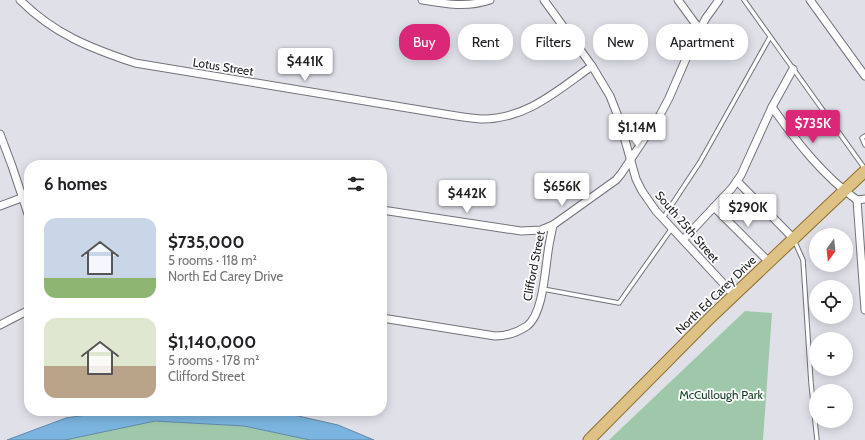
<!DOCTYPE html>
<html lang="en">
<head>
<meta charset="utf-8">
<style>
	body { margin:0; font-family:Cabin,sans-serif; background:#f6f6f6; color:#202124; height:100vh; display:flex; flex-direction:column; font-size:15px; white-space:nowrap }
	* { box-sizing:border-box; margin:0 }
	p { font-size:13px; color:#757577 }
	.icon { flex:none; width:22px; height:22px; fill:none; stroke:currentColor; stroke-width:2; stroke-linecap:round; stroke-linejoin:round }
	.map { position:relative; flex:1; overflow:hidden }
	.panel { position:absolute; left:24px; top:160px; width:363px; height:256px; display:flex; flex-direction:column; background:#fff; border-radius:16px; box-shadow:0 2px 10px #0003 }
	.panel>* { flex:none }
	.banner { position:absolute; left:399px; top:24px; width:380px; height:36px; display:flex; gap:8px }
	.needle { width:26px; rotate:195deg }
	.fabs { position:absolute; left:809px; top:228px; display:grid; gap:8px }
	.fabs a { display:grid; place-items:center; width:44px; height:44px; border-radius:50%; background:#fff; box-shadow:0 2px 10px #0003; font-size:20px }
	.price { position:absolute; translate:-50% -34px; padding:0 9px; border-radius:4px; background:#fff; color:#222; font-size:13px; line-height:26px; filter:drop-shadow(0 1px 2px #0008) }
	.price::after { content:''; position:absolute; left:50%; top:24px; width:12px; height:9px; margin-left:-6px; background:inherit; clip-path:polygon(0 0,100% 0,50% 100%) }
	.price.active { background:#db2777; color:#fff }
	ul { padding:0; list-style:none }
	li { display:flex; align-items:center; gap:12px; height:100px; padding:0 20px }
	li span { display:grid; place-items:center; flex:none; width:112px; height:80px; border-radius:12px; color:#555 }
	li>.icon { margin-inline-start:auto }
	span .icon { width:48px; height:48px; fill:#fffc; stroke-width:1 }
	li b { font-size:17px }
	h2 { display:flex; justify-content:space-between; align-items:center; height:48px; padding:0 20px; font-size:17px }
	.pill { padding:0 14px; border-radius:16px; background:#fff; box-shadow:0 2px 10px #0003; font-size:14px; line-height:36px }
	.pill.active { background:#db2777; color:#fff }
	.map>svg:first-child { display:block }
	.green { fill:#9fc8aa }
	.water { fill:#7ab4df; stroke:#6088a8 }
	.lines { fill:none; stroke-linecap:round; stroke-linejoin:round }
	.service-casing { stroke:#72727a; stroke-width:5.5 }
	.minor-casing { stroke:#72727a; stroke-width:9 }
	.primary-casing { stroke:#8e6f2f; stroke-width:13 }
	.service { stroke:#fff; stroke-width:3.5 }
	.minor { stroke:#fff; stroke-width:7 }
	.primary { stroke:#ddc185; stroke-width:11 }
	.labels { text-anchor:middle; stroke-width:3.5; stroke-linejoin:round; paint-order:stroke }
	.street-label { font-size:12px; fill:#232327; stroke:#fff }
	.park-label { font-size:12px; fill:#0f3e22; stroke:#fff }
</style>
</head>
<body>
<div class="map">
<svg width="865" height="440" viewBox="0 0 865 440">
	<rect width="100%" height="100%" fill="#e0e0e9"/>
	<g class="green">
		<path d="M745,311L772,313L763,440H609Z"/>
		<path d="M155,421L244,426L310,440H65Z"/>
	</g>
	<path class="water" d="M112,411H276L338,425L374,440H310L244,426L155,421L65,440H7L66,418Z"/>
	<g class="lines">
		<defs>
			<g id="service">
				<path d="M744,0L865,169"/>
				<path d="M865,136L862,138L865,145"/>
				<path d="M663,218L700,162L770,37"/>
				<path d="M794,240L803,260L811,383L817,440"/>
				<path d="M543,289L619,303L672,228"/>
			</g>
			<g id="minor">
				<path d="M20,0C54,34 90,48 135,63L444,114C456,116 469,118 481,119C525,120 557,91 592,66"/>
				<path d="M422,0C445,4 467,8 490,0"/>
				<path d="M544,0L592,66L610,96L619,119L636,179L642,191L656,211L734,295"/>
				<path d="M678,0L700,30"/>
				<path d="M810,0L865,76"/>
				<path d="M772,107C796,141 823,176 857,200"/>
				<path d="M0,134L12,166L29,217"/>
				<path d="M737,181L794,239"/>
				<path d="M857,200L865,310"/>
				<path d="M857,200L865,199"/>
				<path d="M0,206L29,195"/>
				<path d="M714,207L769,262"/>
				<path d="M382,210L521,231L541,230L553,225"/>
				<path d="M683,240L732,188L741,175L772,107L793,69"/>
				<path d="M382,318L495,336C506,336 518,332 527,326C545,312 545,262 550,240C551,235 552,230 553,225L616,180L621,174L660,115L669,98L695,38L706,18L719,0"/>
				<path d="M0,325L29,310"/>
			</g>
			<path id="primary" d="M589,440L711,317L865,171"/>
		</defs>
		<use href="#service" class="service-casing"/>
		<use href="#minor" class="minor-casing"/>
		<use href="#primary" class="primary-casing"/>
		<use href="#service" class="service"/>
		<use href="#minor" class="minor"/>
		<use href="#primary" class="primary"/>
	</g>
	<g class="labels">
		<g class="street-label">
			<text transform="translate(223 67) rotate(9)" y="4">Lotus Street</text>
			<text transform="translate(687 227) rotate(49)" y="4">South 25th Street</text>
			<text transform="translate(534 266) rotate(-79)" y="4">Clifford Street</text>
			<text transform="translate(716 295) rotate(-44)" y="4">North Ed Carey Drive</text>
		</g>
		<g class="park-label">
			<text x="721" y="399">McCullough Park</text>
		</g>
	</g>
</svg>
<div class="fabs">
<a><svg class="needle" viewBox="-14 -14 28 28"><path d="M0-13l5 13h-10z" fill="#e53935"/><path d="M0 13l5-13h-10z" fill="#757577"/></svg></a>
<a><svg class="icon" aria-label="locate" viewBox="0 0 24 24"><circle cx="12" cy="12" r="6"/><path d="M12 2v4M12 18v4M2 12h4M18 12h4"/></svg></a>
<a>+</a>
<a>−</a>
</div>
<b class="price" style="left:305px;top:82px">$441K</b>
<b class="price active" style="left:813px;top:144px">$735K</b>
<b class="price" style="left:637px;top:148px">$1.14M</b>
<b class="price" style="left:562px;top:207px">$656K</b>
<b class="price" style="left:467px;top:214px">$442K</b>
<b class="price" style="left:748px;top:228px">$290K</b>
<div class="banner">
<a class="pill active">Buy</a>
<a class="pill">Rent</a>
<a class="pill">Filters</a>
<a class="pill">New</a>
<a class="pill">Apartment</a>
</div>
<section class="panel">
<h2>6 homes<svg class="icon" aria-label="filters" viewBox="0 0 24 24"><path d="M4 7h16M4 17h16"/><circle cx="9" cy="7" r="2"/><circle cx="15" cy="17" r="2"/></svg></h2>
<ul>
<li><span style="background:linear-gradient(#c9d6e8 75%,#8fb573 0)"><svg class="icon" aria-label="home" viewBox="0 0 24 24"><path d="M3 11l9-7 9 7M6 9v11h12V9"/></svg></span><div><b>$735,000</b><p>5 rooms · 118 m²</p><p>North Ed Carey Drive</p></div></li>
<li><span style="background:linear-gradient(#dfe7d0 60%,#b9a48a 0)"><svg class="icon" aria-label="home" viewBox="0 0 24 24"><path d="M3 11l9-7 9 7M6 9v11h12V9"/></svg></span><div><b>$1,140,000</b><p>5 rooms · 178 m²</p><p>Clifford Street</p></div></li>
</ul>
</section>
</div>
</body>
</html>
